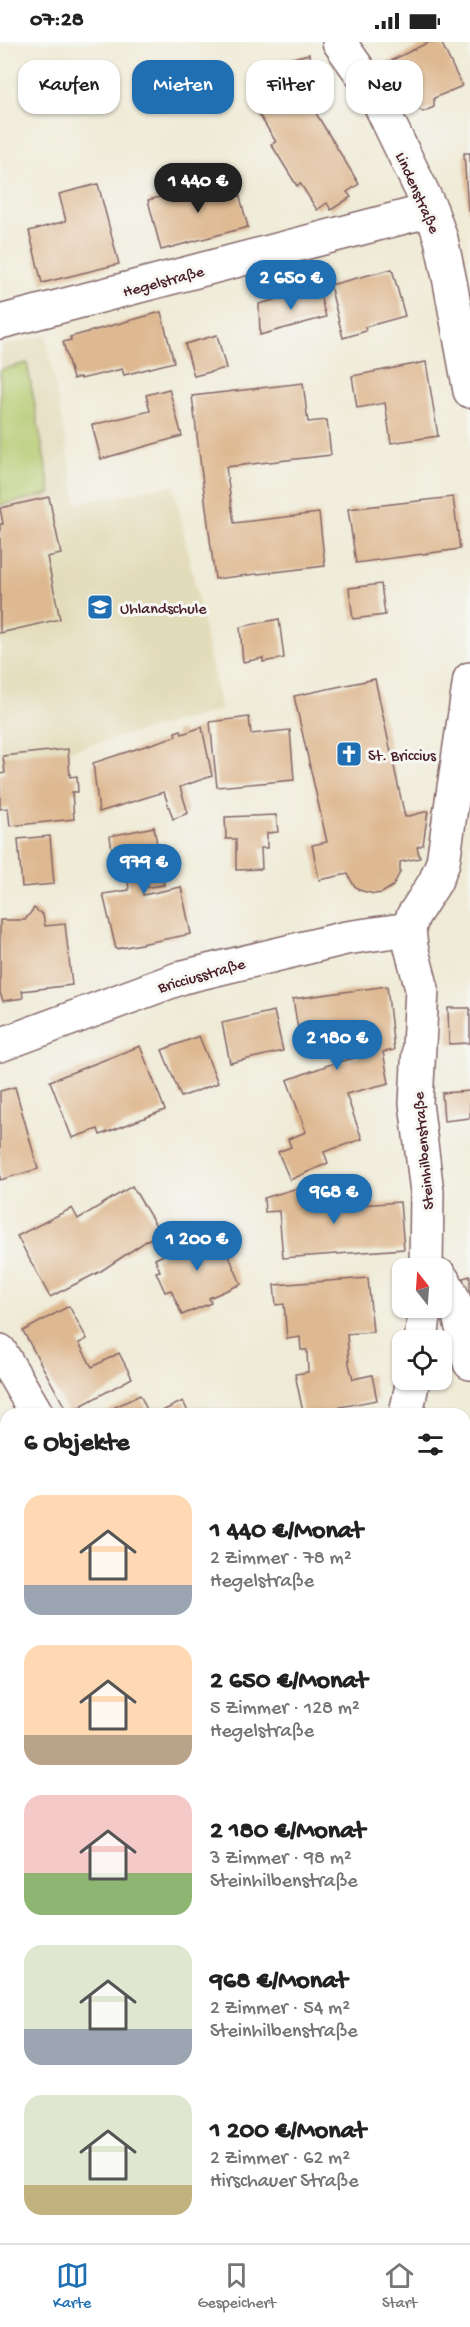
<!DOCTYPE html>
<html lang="de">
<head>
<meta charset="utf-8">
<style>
	body { margin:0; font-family:"Gochi Hand",sans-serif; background:#f2f2f2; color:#222; height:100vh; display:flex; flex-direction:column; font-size:22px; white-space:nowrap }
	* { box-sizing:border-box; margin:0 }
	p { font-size:20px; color:#767676 }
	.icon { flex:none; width:33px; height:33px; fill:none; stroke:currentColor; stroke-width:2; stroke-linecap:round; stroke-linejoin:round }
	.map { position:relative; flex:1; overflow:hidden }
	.panel { position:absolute; left:0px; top:1366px; width:471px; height:836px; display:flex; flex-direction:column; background:#fff; border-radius:18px 18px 0 0; box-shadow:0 2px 4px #0004 }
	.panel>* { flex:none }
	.guide { position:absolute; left:18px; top:18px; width:435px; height:54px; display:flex; gap:12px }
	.needle { width:39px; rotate:343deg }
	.buttons { position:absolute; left:392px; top:1216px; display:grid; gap:12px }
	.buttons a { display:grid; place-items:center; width:60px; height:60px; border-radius:12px; background:#fff; box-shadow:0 2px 4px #0004; font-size:30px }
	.price { position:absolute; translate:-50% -51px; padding:0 14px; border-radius:21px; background:#1f6fb2; color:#fff; font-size:20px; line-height:39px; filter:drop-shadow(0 2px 3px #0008) }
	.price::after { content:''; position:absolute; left:50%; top:36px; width:18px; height:14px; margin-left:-9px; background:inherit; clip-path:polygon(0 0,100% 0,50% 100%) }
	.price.selected { background:#222; color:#fff }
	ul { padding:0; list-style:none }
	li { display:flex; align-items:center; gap:18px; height:150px; padding:0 24px }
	li span { display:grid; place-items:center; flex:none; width:168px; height:120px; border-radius:18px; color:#555 }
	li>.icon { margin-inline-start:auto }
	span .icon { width:72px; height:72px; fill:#fffc; stroke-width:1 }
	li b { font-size:26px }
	h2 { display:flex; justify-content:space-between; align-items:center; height:72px; padding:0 24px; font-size:26px }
	.pill { padding:0 21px; border-radius:18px; background:#fff; box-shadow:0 2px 4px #0004; font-size:21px; line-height:54px }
	.pill.selected { background:#1f6fb2; color:#fff }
	.status { display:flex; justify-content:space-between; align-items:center; height:42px; padding:0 30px; background:#fff; direction:ltr }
	.status svg { height:16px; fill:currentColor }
	.menu { display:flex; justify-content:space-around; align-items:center; height:84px; border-top:2px solid #e0e0e0; background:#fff; font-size:16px; color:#767676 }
	.menu a { display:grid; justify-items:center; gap:3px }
	.menu .selected { color:#1f6fb2 }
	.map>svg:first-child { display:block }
	.built { fill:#e3dcba }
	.green { fill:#b3c96d; stroke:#7e744c; stroke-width:1.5 }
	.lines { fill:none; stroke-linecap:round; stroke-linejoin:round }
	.stream { stroke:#64b9e1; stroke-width:10 }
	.building { fill:#deb890 }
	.minor-casing { stroke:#846667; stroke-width:36 }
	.major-casing { stroke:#846667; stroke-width:36 }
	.minor { stroke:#fff; stroke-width:33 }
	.major { stroke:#fabc8b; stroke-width:33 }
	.labels { text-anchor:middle; stroke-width:6; stroke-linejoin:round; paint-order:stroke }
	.street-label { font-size:16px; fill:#4a1f2b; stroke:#f6f6f2 }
	.poi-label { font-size:16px; fill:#4a1f2b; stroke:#f6f6f2; text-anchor:start }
</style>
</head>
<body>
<div class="status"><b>07:28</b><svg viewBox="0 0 49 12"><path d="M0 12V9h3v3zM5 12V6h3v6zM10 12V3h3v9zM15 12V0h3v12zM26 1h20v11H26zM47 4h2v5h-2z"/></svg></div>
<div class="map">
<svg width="470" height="2201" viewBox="0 0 470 2201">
	<rect width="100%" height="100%" fill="#f6f6f2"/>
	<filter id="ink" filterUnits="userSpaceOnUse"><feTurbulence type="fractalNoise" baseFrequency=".0167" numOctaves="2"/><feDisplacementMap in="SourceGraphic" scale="12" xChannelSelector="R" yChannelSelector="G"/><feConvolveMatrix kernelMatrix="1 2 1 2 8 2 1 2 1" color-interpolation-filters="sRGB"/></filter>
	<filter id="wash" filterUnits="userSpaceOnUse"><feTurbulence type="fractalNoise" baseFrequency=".008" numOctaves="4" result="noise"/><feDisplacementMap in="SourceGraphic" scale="24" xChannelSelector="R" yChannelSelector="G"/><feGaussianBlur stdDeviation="1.35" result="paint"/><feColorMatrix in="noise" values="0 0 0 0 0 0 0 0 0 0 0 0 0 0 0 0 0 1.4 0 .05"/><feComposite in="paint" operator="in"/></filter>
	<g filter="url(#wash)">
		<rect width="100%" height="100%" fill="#efebd7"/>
		<path class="built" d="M46,293L77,461L174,443L221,668L0,727V305Z"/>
		<path class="green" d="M27,321L51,452L0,463V328Z"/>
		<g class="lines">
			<path class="stream" d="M0,1697L6,1718"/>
		</g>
		<g id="blocks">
			<g class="building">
				<path d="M429,0H441L462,44L434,56V65L423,70L417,66L407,70L384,22Z"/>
				<path d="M309,12L314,34L283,42L277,20Z"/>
				<path d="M297,40L359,142L347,150L351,155L331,168L327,161L317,168L300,141L297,144L271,102L276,100L255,66Z"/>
				<path d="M464,111H470V169H468Z"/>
				<path d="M235,136L248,185L161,208L148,158Z"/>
				<path d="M98,142L119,222L42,241L29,189L66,179L59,152Z"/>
				<path d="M392,227L405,274L365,285L366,289L343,296L330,243Z"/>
				<path d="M318,246L326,275L260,293L259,262Z"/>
				<path d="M161,270L174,320L124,333L122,327L81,337L80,335L73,337L63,300L71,298L70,295Z"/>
				<path d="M217,293L226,326L194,334L185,302Z"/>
				<path d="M426,320L438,394L391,401L385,361L357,366L352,334Z"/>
				<path d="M303,341L308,380L327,378L331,413L226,425L234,481L319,471L325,524L215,537L192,354Z"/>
				<path d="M169,347L182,394L101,417L92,383L150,369L146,353Z"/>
				<path d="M49,455L61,512L47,515L60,577L0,591V482H3L0,466Z"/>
				<path d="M453,455L460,507L356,521L348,467Z"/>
				<path d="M381,542L385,573L353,577L349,546Z"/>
				<path d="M279,577L284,616L263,620V616L243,620L240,585Z"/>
				<path d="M375,637L405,775L428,769L423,803L417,805L420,816L400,820V830L393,844L382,851L374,852L359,848L353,842L348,832L319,838L312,803L327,800L294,654Z"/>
				<path d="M249,675L251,692L290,688L294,738L217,745L210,680Z"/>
				<path d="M202,685L212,734L180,745L188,771L173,777L164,750L99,770L93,721L176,694L175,690L181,688L182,692Z"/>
				<path d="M68,707L70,735L77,734L78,750H72L74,777L10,784L8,766L0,767V732L5,731L3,714Z"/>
				<path d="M276,773L278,790L267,791V806H261L262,827L236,828V797H226L225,775Z"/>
				<path d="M154,785L164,843L142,846L143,853L181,845L191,892L116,907L103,852L129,848L125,815L113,816L110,794Z"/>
				<path d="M50,794L54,842L22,845L18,797Z"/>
				<path d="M34,866L43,873L45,884L65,882L72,943L22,949L23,956L3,959L0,951V878H25Z"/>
				<path d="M387,944L394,1008L383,1010L389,1041L346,1052L362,1097L324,1110L328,1121L290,1138L278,1110L291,1105L288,1097L306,1090L287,1038L334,1021L359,1015L357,996L301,1005L293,957Z"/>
				<path d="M448,966H470V1001L449,1002Z"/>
				<path d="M274,969L283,1009L230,1021L222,981Z"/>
				<path d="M199,994L218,1041L181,1055L162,1008Z"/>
				<path d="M140,1004L165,1068L100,1093L98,1087L72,1096L50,1039Z"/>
				<path d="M15,1045L38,1127L0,1138V1049Z"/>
				<path d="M470,1049V1076L444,1079L442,1051Z"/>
				<path d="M318,1140L320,1166L400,1160L404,1207L283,1216L279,1169L265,1170L264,1156Z"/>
				<path d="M132,1144L160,1190L101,1229L50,1255L17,1194L72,1166L78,1177Z"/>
				<path d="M218,1189L241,1242L209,1256L211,1261L182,1273L171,1248L165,1250L156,1230L160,1229L155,1217L181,1205L180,1201L193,1195L195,1199Z"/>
				<path d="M470,1234V1261H469L463,1236Z"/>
				<path d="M368,1236L373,1290L347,1292L349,1322L353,1337L372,1333L377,1358L340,1365L341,1372H291L303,1370L295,1332L308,1330L307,1308H301L300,1295L287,1297L284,1262L276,1263L274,1243Z"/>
				<path d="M69,1264L87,1297L79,1301L92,1325L119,1311L132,1336L68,1371L23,1289Z"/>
				<path d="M140,1353L149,1372H109L107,1369Z"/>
				<path d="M183,1359L189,1372H156Z"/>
				<path d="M0,1392L6,1401V1442L0,1447Z"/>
				<rect x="465" y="1423" width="5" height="147"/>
				<path d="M0,1501H6V1555L0,1556Z"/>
				<path d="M470,1686V1747L465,1748V1687Z"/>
				<path d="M0,1865L6,1893V1939L0,1940Z"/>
			</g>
		</g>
	</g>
	<g filter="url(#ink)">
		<use href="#blocks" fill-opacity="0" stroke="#846667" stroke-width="1.5"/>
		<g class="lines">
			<defs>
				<g id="minor">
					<path d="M339,0L373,48L431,168L441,197L450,240L470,349"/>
					<path d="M0,280L431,168"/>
					<path d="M0,1003L183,935L346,896L409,887"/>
					<path d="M426,1227L427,1150L416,1061L422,947L411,905L409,887L413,874L435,840L443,820L470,637"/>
					<path d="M441,1235C459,1259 463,1292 470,1321"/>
					<path d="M421,1299L425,1266"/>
					<path d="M0,1309L37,1372"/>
					<path d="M406,1372L413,1338"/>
					<path d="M465,1926H470"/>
					<path d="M0,1988L6,1987"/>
				</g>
				<g id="major">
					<path d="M0,1622L6,1620"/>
					<path d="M465,1625L470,1626"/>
				</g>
			</defs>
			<use href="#minor" class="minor-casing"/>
			<use href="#major" class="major-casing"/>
			<use href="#minor" class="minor"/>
			<use href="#major" class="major"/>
		</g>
	</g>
	<defs>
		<symbol id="school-square" viewBox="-11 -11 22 22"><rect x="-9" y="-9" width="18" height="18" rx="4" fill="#1f6fb2" stroke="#f6f6f2"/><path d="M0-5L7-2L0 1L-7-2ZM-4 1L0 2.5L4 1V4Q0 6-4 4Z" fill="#fff"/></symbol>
		<symbol id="church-square" viewBox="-11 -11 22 22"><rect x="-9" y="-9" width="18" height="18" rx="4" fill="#1f6fb2" stroke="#f6f6f2"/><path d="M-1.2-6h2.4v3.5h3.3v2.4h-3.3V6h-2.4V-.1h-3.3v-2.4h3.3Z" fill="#fff"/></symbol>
	</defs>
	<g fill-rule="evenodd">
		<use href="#school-square" x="85" y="550" width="30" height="30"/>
		<use href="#church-square" x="334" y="697" width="30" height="30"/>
	</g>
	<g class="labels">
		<g class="street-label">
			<text transform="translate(419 150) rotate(66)" y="6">Lindenstraße</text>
			<text transform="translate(163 238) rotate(-15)" y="6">Hegelstraße</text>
			<text transform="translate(201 932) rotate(-16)" y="6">Bricciusstraße</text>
			<text transform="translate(422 1109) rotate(-95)" y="6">Steinhilbenstraße</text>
		</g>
		<g class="poi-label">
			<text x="120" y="571">Uhlandschule</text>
			<text x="368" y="718">St. Briccius</text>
		</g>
	</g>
</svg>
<div class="buttons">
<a><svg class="needle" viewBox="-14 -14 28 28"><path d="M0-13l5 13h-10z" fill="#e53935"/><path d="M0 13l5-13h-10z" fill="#767676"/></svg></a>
<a><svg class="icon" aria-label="locate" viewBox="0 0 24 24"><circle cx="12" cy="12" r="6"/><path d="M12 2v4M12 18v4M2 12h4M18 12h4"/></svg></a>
</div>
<b class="price selected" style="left:198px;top:172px">1 440 €</b>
<b class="price" style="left:291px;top:269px">2 650 €</b>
<b class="price" style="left:144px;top:853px">979 €</b>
<b class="price" style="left:337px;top:1029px">2 180 €</b>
<b class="price" style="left:334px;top:1183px">968 €</b>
<b class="price" style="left:197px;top:1230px">1 200 €</b>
<div class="guide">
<a class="pill">Kaufen</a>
<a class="pill selected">Mieten</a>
<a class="pill">Filter</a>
<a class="pill">Neu</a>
</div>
<section class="panel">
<h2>6 Objekte<svg class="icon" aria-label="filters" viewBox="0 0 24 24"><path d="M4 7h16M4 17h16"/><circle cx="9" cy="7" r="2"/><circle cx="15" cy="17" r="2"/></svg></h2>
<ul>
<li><span style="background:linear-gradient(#ffd9b3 75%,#9aa5b1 0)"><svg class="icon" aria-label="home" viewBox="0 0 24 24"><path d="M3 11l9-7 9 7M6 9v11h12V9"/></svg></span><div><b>1 440 €/Monat</b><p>2 Zimmer · 78 m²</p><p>Hegelstraße</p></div></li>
<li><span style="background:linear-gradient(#ffd9b3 75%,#b9a48a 0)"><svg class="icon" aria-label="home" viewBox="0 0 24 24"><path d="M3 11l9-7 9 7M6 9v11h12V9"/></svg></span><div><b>2 650 €/Monat</b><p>5 Zimmer · 128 m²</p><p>Hegelstraße</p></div></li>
<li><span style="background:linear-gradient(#f6c9c9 65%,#8fb573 0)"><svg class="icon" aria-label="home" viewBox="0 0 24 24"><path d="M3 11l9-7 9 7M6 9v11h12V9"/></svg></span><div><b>2 180 €/Monat</b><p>3 Zimmer · 98 m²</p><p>Steinhilbenstraße</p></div></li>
<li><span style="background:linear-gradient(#dfe7d0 70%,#9aa5b1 0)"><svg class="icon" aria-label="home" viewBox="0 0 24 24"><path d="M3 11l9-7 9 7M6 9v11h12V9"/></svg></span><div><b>968 €/Monat</b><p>2 Zimmer · 54 m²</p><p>Steinhilbenstraße</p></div></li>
<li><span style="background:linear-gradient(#dfe7d0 75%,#c2b280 0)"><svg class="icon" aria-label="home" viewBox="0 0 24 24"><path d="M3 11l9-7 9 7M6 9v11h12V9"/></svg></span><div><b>1 200 €/Monat</b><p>2 Zimmer · 62 m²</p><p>Hirschauer Straße</p></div></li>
</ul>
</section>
</div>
<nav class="menu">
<a class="selected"><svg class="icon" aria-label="map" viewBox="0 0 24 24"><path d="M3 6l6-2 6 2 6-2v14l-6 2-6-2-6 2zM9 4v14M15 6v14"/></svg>Karte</a>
<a><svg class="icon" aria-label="saved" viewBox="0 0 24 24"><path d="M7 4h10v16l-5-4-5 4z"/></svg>Gespeichert</a>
<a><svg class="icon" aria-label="home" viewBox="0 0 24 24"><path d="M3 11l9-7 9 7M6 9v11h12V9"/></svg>Start</a>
</nav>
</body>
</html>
